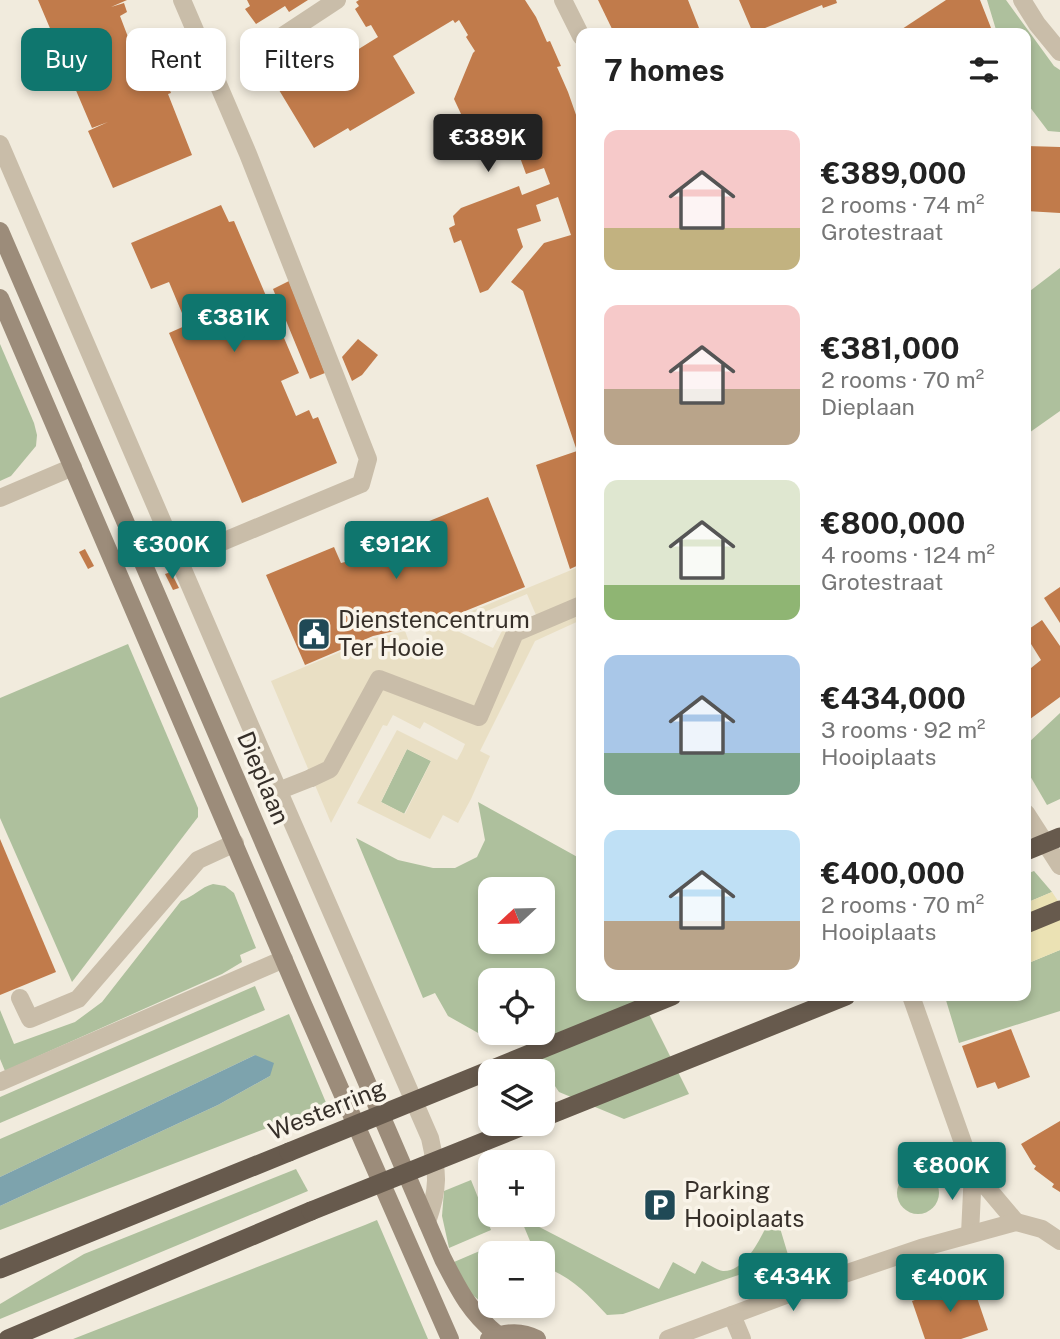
<!DOCTYPE html>
<html lang="en">
<head>
<meta charset="utf-8">
<style>
	body { margin:0; font-family:"Public Sans",sans-serif; background:#f2f2f2; color:#222; height:100vh; display:flex; flex-direction:column; font-size:26px; white-space:nowrap }
	* { box-sizing:border-box; margin:0 }
	p { font-size:23px; color:#767676 }
	.icon { flex:none; width:38px; height:38px; fill:none; stroke:currentColor; stroke-width:2; stroke-linecap:round; stroke-linejoin:round }
	.map { position:relative; flex:1; overflow:hidden }
	.panel { position:absolute; left:576px; top:28px; width:455px; height:973px; display:flex; flex-direction:column; background:#fff; border-radius:14px; box-shadow:0 4px 10px #0003 }
	.panel>* { flex:none }
	.top-card { position:absolute; left:21px; top:28px; width:450px; height:63px; display:flex; gap:14px }
	.needle { width:46px; rotate:248deg }
	.tools { position:absolute; left:478px; top:877px; display:grid; gap:14px }
	.tools a { display:grid; place-items:center; width:77px; height:77px; border-radius:14px; background:#fff; box-shadow:0 4px 10px #0003; font-size:35px }
	.price { position:absolute; translate:-50% -60px; padding:0 16px; border-radius:7px; background:#0f766e; color:#fff; font-size:23px; line-height:46px; filter:drop-shadow(0 2px 4px #0008) }
	.price::after { content:''; position:absolute; left:50%; top:42px; width:21px; height:16px; margin-left:-10px; background:inherit; clip-path:polygon(0 0,100% 0,50% 100%) }
	.price.current { background:#222; color:#fff }
	ul { padding:0; list-style:none }
	li { display:flex; align-items:center; gap:21px; height:175px; padding:0 28px }
	li span { display:grid; place-items:center; flex:none; width:196px; height:140px; border-radius:14px; color:#555 }
	li>.icon { margin-inline-start:auto }
	span .icon { width:84px; height:84px; fill:#fffc; stroke-width:1 }
	li b { font-size:30px }
	h2 { display:flex; justify-content:space-between; align-items:center; height:84px; padding:0 28px; font-size:30px }
	.chip { padding:0 24px; border-radius:14px; background:#fff; box-shadow:0 4px 10px #0003; font-size:24px; line-height:63px }
	.chip.current { background:#0f766e; color:#fff }
	.map>svg:first-child { display:block }
	.green { fill:#aec09d; fill-rule:evenodd }
	.sand { fill:#ebe2b4 }
	.plaza { fill:#e9dfc4; fill-rule:evenodd }
	.water { fill:#7da3ad }
	.building { fill:#c17b4b }
	.lines { fill:none; stroke-linecap:round; stroke-linejoin:round }
	.service { stroke:#c9bda9; stroke-width:18 }
	.pedestrian { stroke:#c9bda9; stroke-width:18 }
	.minor { stroke:#c9bda9; stroke-width:18 }
	.secondary { stroke:#9c8c7a; stroke-width:18 }
	.trunk { stroke:#675a4d; stroke-width:19 }
	.trunk-bridge { stroke:#675a4d; stroke-width:19 }
	.labels { text-anchor:middle; stroke-width:7; stroke-linejoin:round; paint-order:stroke }
	.poi-label { font-size:24px; fill:#362f29; stroke:#f9f4e9; text-anchor:start }
	.street-label { font-size:24px; fill:#362f29; stroke:#f9f4e9 }
</style>
</head>
<body>
<div class="map">
<svg width="1060" height="1339" viewBox="0 0 1060 1339">
	<rect width="100%" height="100%" fill="#f1ebdd"/>
	<g class="green">
		<path d="M987,0H1006L1054,66L1060,70V132L1048,131L1026,102V33H997Z"/>
		<path d="M1060,268V411L1026,435V294Z"/>
		<path d="M0,344L34,423L37,435L36,446L11,476L0,481Z"/>
		<path d="M128,644L198,808V817L72,982L0,818V698Z"/>
		<path d="M1060,713V799L1047,805L1026,769V745Z"/>
		<path d="M407,749L431,761L404,814L381,802Z"/>
		<path d="M478,802L581,859V996H640L689,1094L624,1119L559,1092L519,1033L542,1032V980H490V1032L500,1033L487,1038L448,1016L435,993L423,998L356,838L398,860L433,868H455L477,857L485,840ZM490,889H542V942H490Z"/>
		<path d="M1034,871L1052,892L1026,903V874Z"/>
		<path d="M213,884L225,886L234,893L256,948L240,955L242,962L222,974L5,1071L0,1059V1010L14,1044L75,1022L102,1002L181,901C193,897 201,887 213,884Z"/>
		<path d="M1060,950V1011L959,1043L945,997L948,996H1026V964Z"/>
		<path d="M255,986L265,1010L0,1123V1097Z"/>
		<path d="M289,1014L327,1105L0,1230V1206L218,1105L270,1076L255,1055L0,1177V1139Z"/>
		<path d="M296,1169L308,1191L0,1319V1304L84,1254Z"/>
		<circle cx="918" cy="1193" r="21"/>
		<path d="M471,1180L491,1230L449,1248L442,1216L444,1191Z"/>
		<path d="M520,1217L659,1289L673,1262L695,1274L702,1261C708,1264 717,1270 723,1271C745,1272 760,1239 768,1223L780,1228L789,1258L623,1314L607,1315C586,1292 572,1278 543,1266L542,1253H535Z"/>
		<path d="M377,1220L428,1339H73L365,1225Z"/>
		<path d="M496,1244L500,1253H490V1306H507L501,1310L493,1312L469,1292L454,1262Z"/>
	</g>
	<path class="sand" d="M1052,892L1060,904V950L1026,964V903Z"/>
	<path class="plaza" d="M581,566V620L535,641L480,751L490,756L471,799L458,823L443,815L430,839L357,803L397,730L457,760L462,751L465,744L424,722L420,729L393,715L387,726L383,725L331,823L271,681L371,639L405,631L408,639L406,644L425,652L429,644L424,627L445,622ZM527,594L536,615L503,629L493,648L449,627ZM407,749L431,761L405,814L381,802Z"/>
	<path class="water" d="M255,1055L274,1063L270,1076L218,1105L0,1206V1177Z"/>
	<g class="building">
		<path d="M38,0H127L111,7L124,3L127,12L120,16L128,37L137,34L140,41L149,40L150,42L171,93L168,94L192,155L113,188L88,131L108,122L92,128L69,74L75,71L58,30L52,33Z"/>
		<path d="M247,0H308L289,12L285,6L256,24L245,9L250,6Z"/>
		<path d="M359,0H525L536,17L547,42L550,41L561,66L557,67L568,92L581,129V564L570,569L536,465L577,451L523,291L511,282L544,243L571,235L558,197L536,205L541,221L517,229L523,247L488,290L480,293L461,240L454,243L449,228L455,225L453,216L461,208L519,186L522,195L550,184L544,168L526,174L510,130L484,163L454,99L473,53L475,51L466,37L468,35L459,20L455,23L453,20L393,56L415,93L350,131L348,128L314,148L279,90L287,83L329,57L333,65L378,37L371,25L366,27L355,9L359,6L356,2Z"/>
		<path d="M598,0H688L701,33H614Z"/>
		<path d="M739,0H836L837,3L823,8L822,5L753,33Z"/>
		<path d="M946,0H980L993,33H896Z"/>
		<path d="M1026,146L1060,147V213L1026,211Z"/>
		<path d="M221,205L229,222L234,221L299,373L281,381L296,416L309,410L313,419L318,417L337,463L242,503L169,333L187,325L169,282L151,289L131,243Z"/>
		<path d="M289,281L325,373L310,379L273,289Z"/>
		<path d="M358,339L378,355L362,375L352,381L342,357Z"/>
		<path d="M488,497L525,587L443,620L373,636L305,665L266,575L334,547L341,563L353,560L349,541L422,524Z"/>
		<path d="M85,549L94,566L88,569L79,552Z"/>
		<path d="M171,572L179,588L173,590L165,574Z"/>
		<path d="M1060,587V623L1044,598Z"/>
		<path d="M1042,620L1060,646V697L1026,722V672L1041,660L1026,636V631Z"/>
		<path d="M0,839L56,972L0,995Z"/>
		<path d="M1011,1029L1030,1077L998,1089L995,1082L977,1088L962,1046Z"/>
		<path d="M1060,1121V1192L1052,1187L1054,1184L1034,1169L1036,1166L1033,1164L1021,1144Z"/>
		<path d="M959,1284L975,1292L988,1330L961,1339H925L912,1301Z"/>
	</g>
	<g class="lines">
		<g class="service">
			<path d="M255,54L337,0"/>
			<path d="M0,144L249,723L430,1138C438,1173 439,1188 427,1222"/>
			<path d="M0,498L73,467"/>
			<path d="M179,560L361,484L368,459L248,154L182,0"/>
			<path d="M278,791L311,778"/>
			<path d="M20,998L30,1019L78,999L198,860L235,843"/>
			<path d="M0,1082L284,959"/>
			<path d="M732,1315L742,1339"/>
		</g>
		<path class="pedestrian" d="M311,778L330,769L379,679L479,717L515,633L581,605"/>
		<g class="minor">
			<path d="M563,0L581,36"/>
			<path d="M1022,0L1037,24L1060,52"/>
			<path d="M1026,813L1060,866"/>
			<path d="M911,996L973,1171L1016,1222"/>
			<path d="M970,1234L973,1171"/>
			<path d="M668,1339L815,1284L921,1248L1016,1222L1042,1229L1060,1241"/>
		</g>
		<g class="secondary">
			<path d="M0,231L443,1259C459,1290 470,1313 498,1335"/>
			<path d="M0,298L302,1002L450,1339"/>
			<path d="M489,1339C505,1332 522,1331 537,1339"/>
		</g>
		<g class="trunk">
			<path d="M1026,924L1060,910"/>
			<path d="M542,1118L846,996"/>
			<path d="M0,1269L289,1152"/>
			<path d="M8,1339L311,1211"/>
		</g>
		<g class="trunk-bridge">
			<path d="M1026,851L1060,837"/>
			<path d="M289,1152L672,996"/>
			<path d="M311,1211L528,1124"/>
		</g>
	</g>
	<defs>
		<symbol id="civic-square" viewBox="-11 -11 22 22"><rect x="-9" y="-9" width="18" height="18" rx="4" fill="#204956" stroke="#f9f4e9"/><path d="M-.6-6.5H3V-4.5H.6V-3L4-1V1h2V6H-6V1h2V-1L-.6-3ZM-1.2 2.5V6h2.4V2.5Z" fill="#fff"/></symbol>
		<symbol id="parking-square" viewBox="-11 -11 22 22"><rect x="-9" y="-9" width="18" height="18" rx="4" fill="#204956" stroke="#f9f4e9"/><path d="M-3.5-5.5H1a3.5 3.5 0 0 1 0 7H-1V5.5H-3.5ZM-1-3.4V-.6H.8a1.4 1.4 0 0 0 0-2.8Z" fill="#fff"/></symbol>
	</defs>
	<g fill-rule="evenodd">
		<use href="#civic-square" x="295" y="615" width="38" height="38"/>
		<use href="#parking-square" x="641" y="1186" width="38" height="38"/>
	</g>
	<g class="labels">
		<g class="poi-label">
			<text x="338" y="628">Dienstencentrum<tspan x="338" dy="28">Ter Hooie</tspan></text>
			<text x="684" y="1199">Parking<tspan x="684" dy="28">Hooiplaats</tspan></text>
		</g>
		<g class="street-label">
			<text transform="translate(263 778) rotate(67)" y="8">Dieplaan</text>
			<text transform="translate(327 1110) rotate(-22)" y="8">Westerring</text>
		</g>
	</g>
</svg>
<div class="tools">
<a><svg class="needle" viewBox="-14 -14 28 28"><path d="M0-13l5 13h-10z" fill="#e53935"/><path d="M0 13l5-13h-10z" fill="#767676"/></svg></a>
<a><svg class="icon" aria-label="locate" viewBox="0 0 24 24"><circle cx="12" cy="12" r="6"/><path d="M12 2v4M12 18v4M2 12h4M18 12h4"/></svg></a>
<a><svg class="icon" aria-label="layers" viewBox="0 0 24 24"><path d="M12 4l9 5-9 5-9-5zM3 14l9 5 9-5"/></svg></a>
<a>+</a>
<a>−</a>
</div>
<b class="price current" style="left:488px;top:174px">€389K</b>
<b class="price" style="left:234px;top:354px">€381K</b>
<b class="price" style="left:172px;top:581px">€300K</b>
<b class="price" style="left:396px;top:581px">€912K</b>
<b class="price" style="left:952px;top:1202px">€800K</b>
<b class="price" style="left:793px;top:1313px">€434K</b>
<b class="price" style="left:950px;top:1314px">€400K</b>
<div class="top-card">
<a class="chip current">Buy</a>
<a class="chip">Rent</a>
<a class="chip">Filters</a>
</div>
<section class="panel">
<h2>7 homes<svg class="icon" aria-label="filters" viewBox="0 0 24 24"><path d="M4 7h16M4 17h16"/><circle cx="9" cy="7" r="2"/><circle cx="15" cy="17" r="2"/></svg></h2>
<ul>
<li><span style="background:linear-gradient(#f6c9c9 70%,#c2b280 0)"><svg class="icon" aria-label="home" viewBox="0 0 24 24"><path d="M3 11l9-7 9 7M6 9v11h12V9"/></svg></span><div><b>€389,000</b><p>2 rooms · 74 m²</p><p>Grotestraat</p></div></li>
<li><span style="background:linear-gradient(#f6c9c9 60%,#b9a48a 0)"><svg class="icon" aria-label="home" viewBox="0 0 24 24"><path d="M3 11l9-7 9 7M6 9v11h12V9"/></svg></span><div><b>€381,000</b><p>2 rooms · 70 m²</p><p>Dieplaan</p></div></li>
<li><span style="background:linear-gradient(#dfe7d0 75%,#8fb573 0)"><svg class="icon" aria-label="home" viewBox="0 0 24 24"><path d="M3 11l9-7 9 7M6 9v11h12V9"/></svg></span><div><b>€800,000</b><p>4 rooms · 124 m²</p><p>Grotestraat</p></div></li>
<li><span style="background:linear-gradient(#a9c7e8 70%,#7fa58c 0)"><svg class="icon" aria-label="home" viewBox="0 0 24 24"><path d="M3 11l9-7 9 7M6 9v11h12V9"/></svg></span><div><b>€434,000</b><p>3 rooms · 92 m²</p><p>Hooiplaats</p></div></li>
<li><span style="background:linear-gradient(#bfe0f5 65%,#b9a48a 0)"><svg class="icon" aria-label="home" viewBox="0 0 24 24"><path d="M3 11l9-7 9 7M6 9v11h12V9"/></svg></span><div><b>€400,000</b><p>2 rooms · 70 m²</p><p>Hooiplaats</p></div></li>
</ul>
</section>
</div>
</body>
</html>
